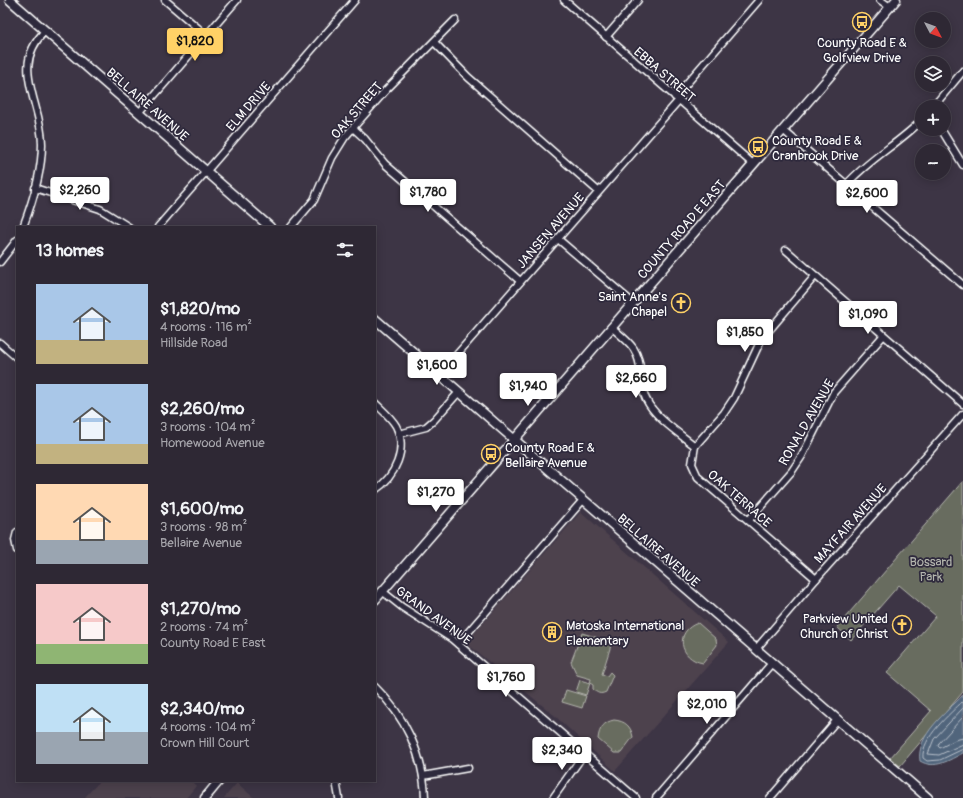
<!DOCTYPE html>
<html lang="en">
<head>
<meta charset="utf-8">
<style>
	body { margin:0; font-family:Pangolin,sans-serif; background:#36303c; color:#f1f3f6; height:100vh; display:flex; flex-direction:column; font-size:15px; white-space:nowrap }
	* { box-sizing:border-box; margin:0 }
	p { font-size:13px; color:#a7a6ac }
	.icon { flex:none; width:22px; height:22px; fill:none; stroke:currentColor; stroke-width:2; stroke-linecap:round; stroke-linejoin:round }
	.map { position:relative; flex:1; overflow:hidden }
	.sheet { position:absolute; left:16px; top:226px; width:360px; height:556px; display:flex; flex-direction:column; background:#2e2834; border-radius:0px; box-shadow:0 2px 10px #0003,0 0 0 1px #49444f }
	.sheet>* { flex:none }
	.needle { width:26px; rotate:131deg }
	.buttons { position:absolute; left:915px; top:12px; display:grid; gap:8px }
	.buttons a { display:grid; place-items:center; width:36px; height:36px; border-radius:50%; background:#2e2834; box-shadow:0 2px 10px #0003,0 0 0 1px #49444f; font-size:20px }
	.price { position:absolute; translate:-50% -34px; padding:0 9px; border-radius:4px; background:#fff; color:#222; font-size:13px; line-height:26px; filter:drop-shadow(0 1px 2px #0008) }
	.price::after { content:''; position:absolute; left:50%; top:24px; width:12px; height:9px; margin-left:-6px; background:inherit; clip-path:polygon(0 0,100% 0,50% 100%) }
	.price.on { background:#ffd166; color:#111 }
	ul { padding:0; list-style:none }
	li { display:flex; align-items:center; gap:12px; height:100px; padding:0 20px }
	li span { display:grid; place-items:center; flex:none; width:112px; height:80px; border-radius:0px; color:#555 }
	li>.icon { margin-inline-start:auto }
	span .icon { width:48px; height:48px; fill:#fffc; stroke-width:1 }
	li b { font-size:17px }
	h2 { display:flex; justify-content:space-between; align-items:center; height:48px; padding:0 20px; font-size:17px }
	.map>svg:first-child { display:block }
	.built { fill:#4e424e }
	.green { fill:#686c5e; stroke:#b4b6ae }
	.water { fill:#51657c; stroke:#97a3b0 }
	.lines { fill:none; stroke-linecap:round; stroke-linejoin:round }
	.shore { stroke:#b9c1cb; stroke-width:1 }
	.street-casing { stroke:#fff; stroke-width:9 }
	.secondary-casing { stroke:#fff; stroke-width:11 }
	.street { stroke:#2f2a3d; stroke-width:6 }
	.secondary { stroke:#2f2a3d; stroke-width:8 }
	.labels { text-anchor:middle; stroke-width:3.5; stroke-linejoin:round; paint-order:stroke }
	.poi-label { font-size:13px; fill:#fff; stroke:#2f2a3d; text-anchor:start }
	.street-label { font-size:13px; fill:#fff; stroke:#2f2a3d }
	.park-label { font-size:13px; fill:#b4b6ae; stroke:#2f2a3d }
</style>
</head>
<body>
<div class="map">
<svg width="963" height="798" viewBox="0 0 963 798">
	<rect width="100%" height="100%" fill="#3d3545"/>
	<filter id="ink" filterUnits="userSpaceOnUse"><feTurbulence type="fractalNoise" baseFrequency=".025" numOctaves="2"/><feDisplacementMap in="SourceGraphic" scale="8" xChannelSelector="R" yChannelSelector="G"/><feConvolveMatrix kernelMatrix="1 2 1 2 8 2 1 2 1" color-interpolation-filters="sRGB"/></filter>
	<g filter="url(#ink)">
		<g class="built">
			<path d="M581,512L729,642L615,771L554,715L466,643Z"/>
			<path d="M100,781H191L196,786L186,798H84Z"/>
			<path d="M237,783L254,798H224Z"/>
		</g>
		<g class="green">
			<path d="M963,481V692L900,766L890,758L931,711L887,673L936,616L899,585L851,640L837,627Z"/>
			<path d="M698,623L716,639L717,645L703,663C679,659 674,631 698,623Z"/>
			<path d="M582,633L612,642L602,674L607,676L610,672L613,675L606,692C600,695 597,693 593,689V685L590,683L591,679L577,675L571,662Z"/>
			<path d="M580,680L590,683L586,695L576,692Z"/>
			<path d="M566,690L586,696L582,708L562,702Z"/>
			<path d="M614,720C625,721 631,726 633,737L621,753H614L598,739C599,728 604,722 614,720Z"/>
		</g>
		<path class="water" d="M963,695V753C949,760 935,770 920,761C916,735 946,713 963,695Z"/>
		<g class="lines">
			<g class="shore">
				<path d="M963,701C950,714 921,738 923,758L927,761L940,760L963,749"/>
				<path d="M963,708L934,739L928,754L939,755L963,744"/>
				<path d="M963,717L939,743L938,746L940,748L955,740L963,738"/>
			</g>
			<defs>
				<g id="street">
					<path d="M165,0L206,35"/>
					<path d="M564,0L753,164"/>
					<path d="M880,0L890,7"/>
					<path d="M606,37L638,0"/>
					<path d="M434,42L468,77L598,191"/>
					<path d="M675,97L759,0"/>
					<path d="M933,107L963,71"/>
					<path d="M139,113L237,0"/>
					<path d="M353,128L365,139L385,164L520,281"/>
					<path d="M941,129L963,165"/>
					<path d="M783,130L963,285"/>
					<path d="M847,184C869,159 898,144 922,120"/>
					<path d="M35,188L100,209L129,227"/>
					<path d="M23,227C33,201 42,171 42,144C42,102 9,67 45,31"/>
					<path d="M158,227L355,0"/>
					<path d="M291,227L314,200L332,158L345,137L386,90L455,20"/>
					<path d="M558,239L633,303"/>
					<path d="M786,250L963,404"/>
					<path d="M0,262L17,240"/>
					<path d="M611,327C630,343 639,348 641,375C642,383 642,391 646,399C655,418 679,433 695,446"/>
					<path d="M0,343L17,358"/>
					<path d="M439,375L679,100"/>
					<path d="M375,403C382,410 391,417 396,426C408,449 395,477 375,490"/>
					<path d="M399,434L426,427L434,420L459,392"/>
					<path d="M695,446L724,413L734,398L761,340L815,276"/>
					<path d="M695,446L692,464L698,477L816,579"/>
					<path d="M749,520L792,471L802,456L834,392L883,336"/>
					<path d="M17,532L15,540L17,550"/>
					<path d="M382,591L402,607L452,639L636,798"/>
					<path d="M458,644L583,500"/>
					<path d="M756,649L816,579L963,414"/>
					<path d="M375,687C405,716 424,756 425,798"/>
					<path d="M423,776L468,768"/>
					<path d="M336,781L339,798"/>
					<path d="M553,798L584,754"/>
					<path d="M656,798L772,663"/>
					<path d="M770,798L837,720"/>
				</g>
				<g id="secondary">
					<path d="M10,0L270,227"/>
					<path d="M375,319L928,798"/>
					<path d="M375,600L896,0"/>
					<path d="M205,798L219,781"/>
				</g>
			</defs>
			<use href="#street" class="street-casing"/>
			<use href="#secondary" class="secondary-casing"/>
			<use href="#street" class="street"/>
			<use href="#secondary" class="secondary"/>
		</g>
	</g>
	<defs>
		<symbol id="bus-ring" viewBox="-11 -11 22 22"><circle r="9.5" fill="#2f2a3d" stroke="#ffd166" stroke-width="1.5"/><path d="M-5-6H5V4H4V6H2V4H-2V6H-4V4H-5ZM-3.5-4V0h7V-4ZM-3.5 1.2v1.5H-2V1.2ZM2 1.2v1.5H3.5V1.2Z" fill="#ffd166"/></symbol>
		<symbol id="church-ring" viewBox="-11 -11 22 22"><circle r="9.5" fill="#2f2a3d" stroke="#ffd166" stroke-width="1.5"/><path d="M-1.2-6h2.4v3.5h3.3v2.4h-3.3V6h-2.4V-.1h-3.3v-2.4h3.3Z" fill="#ffd166"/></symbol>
		<symbol id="building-ring" viewBox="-11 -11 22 22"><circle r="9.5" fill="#2f2a3d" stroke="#ffd166" stroke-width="1.5"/><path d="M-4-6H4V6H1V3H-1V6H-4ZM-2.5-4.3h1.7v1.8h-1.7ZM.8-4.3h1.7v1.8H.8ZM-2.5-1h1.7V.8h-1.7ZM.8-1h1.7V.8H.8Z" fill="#ffd166"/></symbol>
	</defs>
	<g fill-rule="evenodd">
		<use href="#bus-ring" x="851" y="11" width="22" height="22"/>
		<use href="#bus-ring" x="747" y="136" width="22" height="22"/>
		<use href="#church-ring" x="670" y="292" width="22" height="22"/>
		<use href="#bus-ring" x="480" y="443" width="22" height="22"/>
		<use href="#church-ring" x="891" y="614" width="22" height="22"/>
		<use href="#building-ring" x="541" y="621" width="22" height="22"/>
	</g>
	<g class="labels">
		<g class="poi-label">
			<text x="862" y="47" text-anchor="middle">County Road E &amp;<tspan x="862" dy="15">Golfview Drive</tspan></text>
			<text x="772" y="145">County Road E &amp;<tspan x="772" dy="15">Cranbrook Drive</tspan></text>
			<text x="667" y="301" text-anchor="end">Saint Anne's<tspan x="667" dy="15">Chapel</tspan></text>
			<text x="505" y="452">County Road E &amp;<tspan x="505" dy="15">Bellaire Avenue</tspan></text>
			<text x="888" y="623" text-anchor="end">Parkview United<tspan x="888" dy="15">Church of Christ</tspan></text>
			<text x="566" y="630">Matoska International<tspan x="566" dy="15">Elementary</tspan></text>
		</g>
		<g class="street-label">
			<text transform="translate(665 74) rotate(41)" y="5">EBBA STREET</text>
			<text transform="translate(148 104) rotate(41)" y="5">BELLAIRE AVENUE</text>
			<text transform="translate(248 106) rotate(-49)" y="5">ELM DRIVE</text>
			<text transform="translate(356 110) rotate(-49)" y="5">OAK STREET</text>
			<text transform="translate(681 229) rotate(-49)" y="5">COUNTY ROAD E EAST</text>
			<text transform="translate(550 230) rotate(-49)" y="5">JANSEN AVENUE</text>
			<text transform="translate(806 422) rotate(-60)" y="5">RONALD AVENUE</text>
			<text transform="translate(740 498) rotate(41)" y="5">OAK TERRACE</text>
			<text transform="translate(850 523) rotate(-48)" y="5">MAYFAIR AVENUE</text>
			<text transform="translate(659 550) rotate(41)" y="5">BELLAIRE AVENUE</text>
			<text transform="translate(434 615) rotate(36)" y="5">GRAND AVENUE</text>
		</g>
		<g class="park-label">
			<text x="931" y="566">Bossard<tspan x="931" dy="15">Park</tspan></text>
		</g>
	</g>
</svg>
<div class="buttons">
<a><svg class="needle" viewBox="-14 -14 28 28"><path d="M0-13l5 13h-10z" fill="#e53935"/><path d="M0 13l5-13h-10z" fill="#a7a6ac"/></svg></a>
<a><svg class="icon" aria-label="layers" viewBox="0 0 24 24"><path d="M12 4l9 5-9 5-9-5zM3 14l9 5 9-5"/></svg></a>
<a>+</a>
<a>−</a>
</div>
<b class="price on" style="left:195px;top:62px">$1,820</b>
<b class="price" style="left:80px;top:211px">$2,260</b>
<b class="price" style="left:428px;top:213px">$1,780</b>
<b class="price" style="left:867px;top:214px">$2,600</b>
<b class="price" style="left:868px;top:335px">$1,090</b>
<b class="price" style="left:745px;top:353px">$1,850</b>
<b class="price" style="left:437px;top:386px">$1,600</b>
<b class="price" style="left:636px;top:399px">$2,660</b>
<b class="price" style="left:528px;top:407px">$1,940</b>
<b class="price" style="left:436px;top:513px">$1,270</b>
<b class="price" style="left:506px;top:698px">$1,760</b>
<b class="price" style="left:707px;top:725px">$2,010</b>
<b class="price" style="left:562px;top:771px">$2,340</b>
<section class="sheet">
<h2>13 homes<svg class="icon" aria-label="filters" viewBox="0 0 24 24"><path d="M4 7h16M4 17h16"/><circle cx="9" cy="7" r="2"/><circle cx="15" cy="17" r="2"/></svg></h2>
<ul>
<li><span style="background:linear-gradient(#a9c7e8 70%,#c2b280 0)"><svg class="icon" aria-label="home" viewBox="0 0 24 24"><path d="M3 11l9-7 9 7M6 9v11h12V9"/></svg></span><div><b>$1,820/mo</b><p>4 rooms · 116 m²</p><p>Hillside Road</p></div></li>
<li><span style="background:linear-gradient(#a9c7e8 75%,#c2b280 0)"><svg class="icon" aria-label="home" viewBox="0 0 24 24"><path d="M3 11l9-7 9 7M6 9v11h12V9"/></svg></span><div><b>$2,260/mo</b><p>3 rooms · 104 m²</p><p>Homewood Avenue</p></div></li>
<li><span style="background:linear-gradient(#ffd9b3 70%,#9aa5b1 0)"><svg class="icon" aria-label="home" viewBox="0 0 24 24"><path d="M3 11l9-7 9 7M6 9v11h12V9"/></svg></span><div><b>$1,600/mo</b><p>3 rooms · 98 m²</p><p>Bellaire Avenue</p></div></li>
<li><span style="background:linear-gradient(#f6c9c9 75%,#8fb573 0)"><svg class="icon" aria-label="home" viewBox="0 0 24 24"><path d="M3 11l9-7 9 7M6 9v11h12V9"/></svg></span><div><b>$1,270/mo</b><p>2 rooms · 74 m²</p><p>County Road E East</p></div></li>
<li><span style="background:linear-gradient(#bfe0f5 60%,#9aa5b1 0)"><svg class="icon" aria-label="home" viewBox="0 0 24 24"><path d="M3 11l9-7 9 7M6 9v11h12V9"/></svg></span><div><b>$2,340/mo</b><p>4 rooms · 104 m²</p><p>Crown Hill Court</p></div></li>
</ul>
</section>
</div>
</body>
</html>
